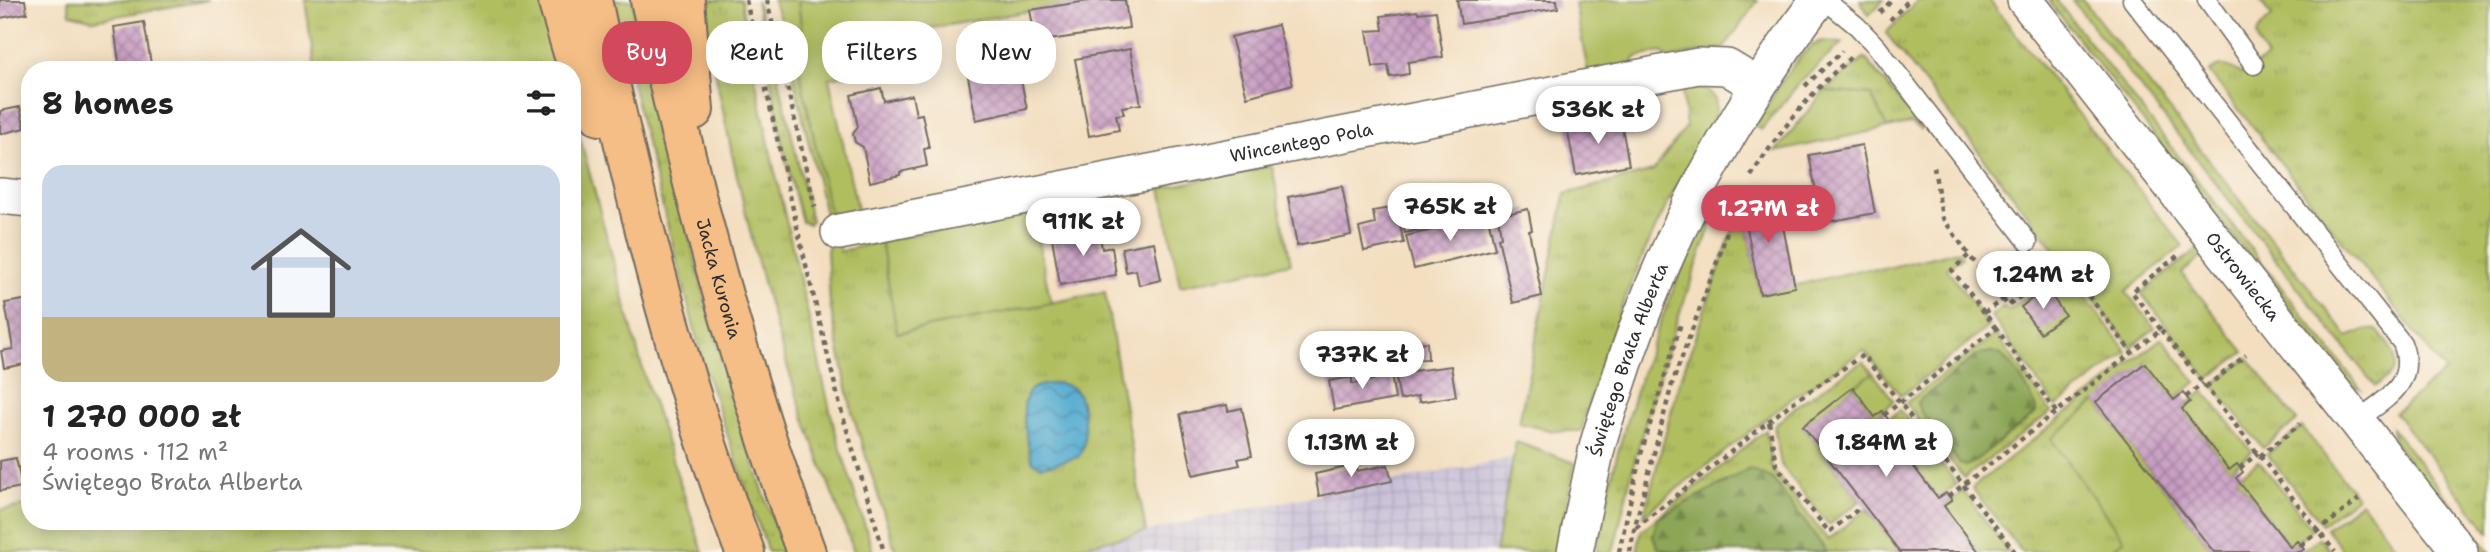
<!DOCTYPE html>
<html lang="en">
<head>
<meta charset="utf-8">
<style>
	body { margin:0; font-family:"Shantell Sans",sans-serif; background:#f6f6f6; color:#222; height:100vh; display:flex; flex-direction:column; font-size:26px; white-space:nowrap }
	* { box-sizing:border-box; margin:0 }
	p { font-size:23px; color:#767676 }
	.icon { flex:none; width:38px; height:38px; fill:none; stroke:currentColor; stroke-width:2; stroke-linecap:round; stroke-linejoin:round }
	.map { position:relative; flex:1; overflow:hidden }
	.sheet { position:absolute; left:21px; top:61px; width:560px; height:469px; display:flex; flex-direction:column; background:#fff; border-radius:28px; box-shadow:0 4px 18px #0003 }
	.sheet>* { flex:none }
	.top-card { position:absolute; left:602px; top:21px; width:665px; height:63px; display:flex; gap:14px }
	.price { position:absolute; translate:-50% -60px; padding:0 16px; border-radius:24px; background:#fff; color:#222; font-size:23px; line-height:46px; filter:drop-shadow(0 2px 4px #0008) }
	.price::after { content:''; position:absolute; left:50%; top:42px; width:21px; height:16px; margin-left:-10px; background:inherit; clip-path:polygon(0 0,100% 0,50% 100%) }
	.price.active { background:#d1495b; color:#fff }
	ul { padding:0; list-style:none }
	li { display:grid; align-content:center; gap:14px; height:371px; padding:0 21px }
	li span { display:grid; place-items:center; height:217px; border-radius:21px; color:#555 }
	li>.icon { margin-inline-start:auto }
	span .icon { width:126px; height:126px; fill:#fffc; stroke-width:1 }
	li b { font-size:30px }
	h2 { display:flex; justify-content:space-between; align-items:center; height:84px; padding:0 21px; font-size:30px }
	.pill { padding:0 24px; border-radius:28px; background:#fff; box-shadow:0 4px 18px #0003; font-size:24px; line-height:63px }
	.pill.active { background:#d1495b; color:#fff }
	.map>svg:first-child { display:block }
	.industrial { fill:url(#industrial-grid) }
	.grass { fill:url(#grass-tufts); stroke:#6e7446; stroke-width:2 }
	.forest { fill:url(#forest-firs); stroke:#5c6840; stroke-width:2 }
	.green { fill:#b1be60; stroke:#6e7446; stroke-width:2 }
	.water { fill:url(#water-waves); stroke:#3f6b7e; stroke-width:2 }
	.building { fill:url(#building-cross-hatch) }
	.lines { fill:none; stroke-linecap:round; stroke-linejoin:round }
	.service-casing { stroke:#716a5f; stroke-width:21 }
	.minor-casing { stroke:#716a5f; stroke-width:38 }
	.primary-casing { stroke:#716a5f; stroke-width:42 }
	.path { stroke:#716a5f; stroke-width:4.5; stroke-dasharray:5 5; stroke-linecap:butt }
	.service { stroke:#fff; stroke-width:18 }
	.minor { stroke:#fff; stroke-width:35 }
	.primary { stroke:#f5be86; stroke-width:38 }
	.labels { text-anchor:middle; stroke-width:6; stroke-linejoin:round; paint-order:stroke }
	.street-label { font-size:18px; fill:#2b2b2b; stroke:#fbf7ec }
</style>
</head>
<body>
<div class="map">
<svg width="2490" height="552" viewBox="0 0 2490 552">
	<defs>
		<pattern id="industrial-grid" width="8" height="8" patternUnits="userSpaceOnUse" patternTransform="scale(1.75)"><rect width="8" height="8" fill="#c8bfd8"/><path d="M0 4h8M4 0v8" fill="none" stroke="#aca4ba"/></pattern>
		<pattern id="grass-tufts" width="24" height="20" patternUnits="userSpaceOnUse" patternTransform="scale(1.75)"><rect width="24" height="20" fill="#b1be60"/><path d="M3 7l-1-3M5 7V3M7 7l1-3M15 17l-1-3M17 17v-4M19 17l1-3" fill="none" stroke="#98a354"/></pattern>
		<pattern id="forest-firs" width="22" height="20" patternUnits="userSpaceOnUse" patternTransform="scale(1.75)"><rect width="22" height="20" fill="#8ca556"/><path d="M5 1l3.5 6h-7zM16 11l3.5 6h-7z" fill="#738747"/></pattern>
		<pattern id="water-waves" width="16" height="10" patternUnits="userSpaceOnUse" patternTransform="scale(1.75)"><rect width="16" height="10" fill="#53abd0"/><path d="M0 5q4-4 8 0t8 0" fill="none" stroke="#458ba9"/></pattern>
		<pattern id="building-cross-hatch" width="8" height="8" patternUnits="userSpaceOnUse" patternTransform="scale(1.75)"><rect width="8" height="8" fill="#c79cc2"/><path d="M0 0l8 8M0 8l8-8" fill="none" stroke="#a27f9e"/></pattern>
	</defs>
	<rect width="100%" height="100%" fill="#fbf7ec"/>
	<filter id="ink" filterUnits="userSpaceOnUse"><feTurbulence type="fractalNoise" baseFrequency=".0143" numOctaves="2"/><feDisplacementMap in="SourceGraphic" scale="14" xChannelSelector="R" yChannelSelector="G"/><feConvolveMatrix kernelMatrix="1 2 1 2 8 2 1 2 1" color-interpolation-filters="sRGB"/></filter>
	<filter id="wash" filterUnits="userSpaceOnUse"><feTurbulence type="fractalNoise" baseFrequency=".00686" numOctaves="4" result="noise"/><feDisplacementMap in="SourceGraphic" scale="28" xChannelSelector="R" yChannelSelector="G"/><feGaussianBlur stdDeviation="1.57" result="paint"/><feColorMatrix in="noise" values="0 0 0 0 0 0 0 0 0 0 0 0 0 0 0 0 0 1.4 0 .05"/><feComposite in="paint" operator="in"/></filter>
	<g filter="url(#wash)">
		<rect width="100%" height="100%" fill="#f3dec0"/>
		<path class="industrial" d="M1512,458L1495,552H1054L1251,508Z"/>
		<g class="grass">
			<path d="M68,0H209L94,20L70,14Z"/>
			<path d="M305,0H544L562,70H315Z"/>
			<path d="M614,0H632C677,186 717,373 785,552H768L705,370L642,126Z"/>
			<path d="M702,0H741L749,49L774,168L834,427L873,552H854C837,504 817,456 801,408C756,275 726,137 702,0Z"/>
			<path d="M756,0L772,49L808,206L811,221L809,224L802,222L785,157Z"/>
			<path d="M773,0H1013L1016,12L796,54L831,215V224L826,219L781,21Z"/>
			<path d="M1860,0H1884L1869,15Z"/>
			<path d="M1918,0H1989L2183,246L2126,291L2155,328L2131,347L1886,33Z"/>
			<path d="M2048,0H2056L2361,389L2350,385Z"/>
			<path d="M2072,0H2083L2348,337L2367,329L2377,330C2395,352 2408,369 2375,386Z"/>
			<path d="M2259,0H2490V533L2395,413L2445,371L2209,72C2220,63 2229,64 2240,74L2267,58C2254,36 2252,34 2272,16Z"/>
			<path d="M1821,41L1842,43L1801,81L1761,130L1755,126C1771,101 1794,52 1821,41Z"/>
			<path d="M1865,58L1916,121L1921,130L1911,123L1887,128L1871,95L1824,91Z"/>
			<path d="M1694,87C1705,89 1716,93 1716,106C1716,125 1691,160 1681,178C1638,257 1605,344 1581,431H1554L1519,423L1565,194L1653,171L1686,127L1682,89Z"/>
			<path d="M572,108L645,378L703,552H0V510L30,505V522H572Z"/>
			<path d="M1742,203L1760,294L1864,269H1883L1958,251L1962,257L1947,269L1989,326L1901,396L1864,350L1791,399L1644,515L1678,386Z"/>
			<path d="M1711,205L1717,208L1670,341L1637,451L1613,552H1596C1617,431 1658,315 1711,205Z"/>
			<path d="M840,240L839,252L881,241L898,333L1105,292L1146,532L1054,552H896L852,412L830,305L827,250L830,243Z"/>
			<path d="M2200,247L2205,254L2182,273L2244,352L2208,379L2141,293Z"/>
			<path d="M2064,268L2127,352L2056,407L1991,316L2004,306L2008,311Z"/>
			<path d="M1996,334L2051,412L1964,478L1906,403Z"/>
			<path d="M2162,338L2196,382L2174,400L2145,363L2124,540L2109,552H2022L1972,488Z"/>
			<path d="M2248,358L2297,421L2263,448L2213,385Z"/>
			<path d="M1863,361L1873,373L1803,426L1860,501L1829,525L1781,465L1774,426L1796,406Z"/>
			<path d="M2204,391L2252,452L2229,470L2182,409Z"/>
			<path d="M2302,427L2357,497L2322,524L2267,454Z"/>
			<path d="M2392,428L2490,552H2480L2394,442Z"/>
			<path d="M1766,430L1772,469L1828,540L1866,509L1900,552H1637L1641,531Z"/>
			<path d="M1516,442L1575,463L1556,552H1495Z"/>
			<path d="M2259,461L2312,529L2290,547L2236,478Z"/>
			<path d="M2361,502L2400,552H2344L2326,529Z"/>
			<path d="M2319,538L2331,552H2300Z"/>
		</g>
		<g class="forest">
			<path d="M1992,352C1994,353 2000,354 2002,356C2013,364 2037,400 2036,413L1972,463L1966,466L1960,464L1919,409L1917,402L1972,359L1980,354Z"/>
			<path d="M1749,469L1772,478L1827,552H1672L1658,548L1653,537L1658,518Z"/>
		</g>
		<g class="green">
			<path d="M798,0H1094L902,33L908,64L829,78L858,213L837,217L829,210L796,53L804,52Z"/>
			<path d="M1599,0H1758L1724,48L1667,58L1662,52L1636,57L1632,64L1588,72L1575,4Z"/>
			<path d="M1824,91L1871,95L1887,128L1775,152Z"/>
			<path d="M1272,166L1291,263L1180,286L1161,188Z"/>
			<path d="M1032,212L1051,303L897,333L881,241Z"/>
			<path d="M1873,373L1894,401L1875,417L1853,387Z"/>
			<path d="M2096,402L2214,552H2109L2124,540L2051,439Z"/>
			<path d="M1900,410L1957,484L1938,498L1881,425Z"/>
			<path d="M1963,491L2009,552H1979L1944,506Z"/>
		</g>
		<path class="water" d="M1058,383C1066,385 1074,387 1078,394C1084,408 1089,445 1078,457L1053,464L1041,466L1033,462L1030,455C1027,438 1015,394 1036,387C1042,384 1051,384 1058,383Z"/>
		<g id="blocks">
			<g class="building">
				<path d="M0,0H25L27,13L0,18Z"/>
				<path d="M1094,0H1125L1129,28L1036,42L1030,10Z"/>
				<path d="M1457,0H1557L1558,8L1461,24Z"/>
				<path d="M1417,11L1418,13L1436,11L1443,57L1408,62L1409,74L1390,77L1388,65L1373,67L1367,31L1383,30L1381,16Z"/>
				<path d="M144,22L152,70H120L114,27Z"/>
				<path d="M1278,25L1293,84L1247,97L1231,37Z"/>
				<path d="M1130,49L1141,104L1122,107L1124,114L1116,115L1119,130L1089,136L1075,59Z"/>
				<path d="M1017,61L1027,109L976,120L967,71Z"/>
				<path d="M881,88L884,101L912,95L916,115L922,114L929,148L924,149L927,166L900,172V175L870,182L863,147L855,142L853,134L858,127L851,95Z"/>
				<path d="M20,107L25,128L0,134V111Z"/>
				<path d="M1620,116L1629,165L1576,175L1567,127Z"/>
				<path d="M1862,145L1875,213L1822,223L1809,155Z"/>
				<path d="M1342,186L1351,235L1297,246L1288,197Z"/>
				<path d="M1453,194L1459,221L1405,233L1399,204Z"/>
				<path d="M1777,196L1795,287L1760,294L1742,203Z"/>
				<path d="M1396,207L1404,243L1364,251L1359,228L1375,224L1373,211Z"/>
				<path d="M1528,209L1532,230L1529,231L1542,296L1513,303L1498,238L1501,237L1498,216Z"/>
				<path d="M1488,217L1495,249L1414,269L1406,236Z"/>
				<path d="M1099,229L1102,249L1112,247L1116,275L1060,285L1052,238Z"/>
				<path d="M1154,242L1161,280L1139,285L1136,270L1126,272L1122,248Z"/>
				<path d="M2046,288L2065,315L2040,333L2021,307Z"/>
				<path d="M30,299V363L4,368L1,351L13,349L5,303Z"/>
				<path d="M1427,342L1428,359L1397,361L1396,345Z"/>
				<path d="M2145,363L2174,400L2183,393L2190,402L2182,409L2229,470L2237,464L2243,472L2236,478L2290,547L2297,541L2304,549L2300,552H2214L2096,402Z"/>
				<path d="M1413,364V371L1451,366L1456,396L1419,402L1418,396L1400,400L1394,367Z"/>
				<path d="M1390,368L1395,399L1334,410L1329,381L1352,377V384L1373,380L1371,372Z"/>
				<path d="M1853,387L1875,417L1882,411L1888,419L1881,425L1938,498L1946,493L1952,500L1944,506L1979,552H1900L1803,426Z"/>
				<path d="M1227,405L1228,411L1242,408L1252,456L1238,459L1240,465L1193,475L1180,414Z"/>
				<path d="M16,458L22,487L0,491V461Z"/>
				<path d="M1356,465L1357,471L1388,465L1392,481L1319,496L1315,474Z"/>
			</g>
		</g>
	</g>
	<g filter="url(#ink)">
		<use href="#blocks" fill-opacity="0" stroke="#716a5f" stroke-width="2"/>
		<g class="lines">
			<defs>
				<g id="service">
					<path d="M1825,0L1857,26L1877,47L2028,242"/>
					<path d="M2132,0L2402,343C2418,384 2385,399 2356,421"/>
					<path d="M2207,0L2254,65"/>
				</g>
				<g id="minor">
					<path id="s1" d="M2025,0L2460,552"/>
					<path d="M0,196L30,199"/>
					<path id="s2" d="M839,232L1698,66L1727,67L1758,86"/>
					<path id="s3" d="M1575,552C1582,518 1589,483 1597,448C1602,426 1611,404 1618,383C1662,244 1731,116 1818,0"/>
				</g>
				<g id="primary">
					<path d="M557,0L573,53L600,116"/>
					<path d="M592,0C631,186 677,374 745,552"/>
					<path id="s4" d="M650,0C690,187 740,372 806,552"/>
					<path d="M685,0L694,110"/>
				</g>
			</defs>
			<use href="#service" class="service-casing"/>
			<use href="#minor" class="minor-casing"/>
			<use href="#primary" class="primary-casing"/>
			<g class="path">
				<path d="M746,0L800,240L841,410L884,552"/>
				<path d="M767,0L815,207"/>
				<path d="M1880,13L1892,0"/>
				<path d="M1890,20L1909,0"/>
				<path d="M1805,86L1842,51"/>
				<path d="M1934,167L1942,217L1969,255"/>
				<path d="M1751,176C1779,132 1811,92 1851,57"/>
				<path d="M2003,299L2008,306L2064,263L2132,353"/>
				<path d="M1984,313L2003,299L1969,255L1952,270L1996,328"/>
				<path d="M2161,330L2335,552"/>
				<path d="M2206,387L2246,355"/>
				<path d="M2186,397L2203,383"/>
				<path d="M1884,415L1996,328L2056,412"/>
				<path d="M1769,422L1776,465L1829,532L1861,507"/>
				<path d="M2260,456L2300,424"/>
				<path d="M2240,468L2258,453"/>
				<path d="M1949,496L2161,330L2132,292L2181,253"/>
				<path d="M1636,528L1789,405L1863,355L2015,552"/>
				<path d="M2301,545L2359,499"/>
				<path d="M1619,552L1640,457L1681,323"/>
				<path d="M1630,552L1634,530L1672,384L1721,251L1736,202"/>
			</g>
			<use href="#service" class="service"/>
			<use href="#minor" class="minor"/>
			<use href="#primary" class="primary"/>
		</g>
	</g>
	<g class="labels">
		<g class="street-label">
			<text dy="6" stroke="none"><textPath href="#s2" startOffset="471">Wincentego Pola</textPath></text>
			<text dy="6" stroke="none"><textPath href="#s1" startOffset="352">Ostrowiecka</textPath></text>
			<text dy="6" stroke="none"><textPath href="#s4" startOffset="287">Jacka Kuronia</textPath></text>
			<text dy="6" stroke="none"><textPath href="#s3" startOffset="200">Świętego Brata Alberta</textPath></text>
		</g>
	</g>
</svg>
<b class="price" style="left:1598px;top:146px">536K zł</b>
<b class="price" style="left:1450px;top:243px">765K zł</b>
<b class="price active" style="left:1768px;top:245px">1.27M zł</b>
<b class="price" style="left:1083px;top:258px">911K zł</b>
<b class="price" style="left:2043px;top:311px">1.24M zł</b>
<b class="price" style="left:1362px;top:391px">737K zł</b>
<b class="price" style="left:1351px;top:479px">1.13M zł</b>
<b class="price" style="left:1886px;top:479px">1.84M zł</b>
<div class="top-card">
<a class="pill active">Buy</a>
<a class="pill">Rent</a>
<a class="pill">Filters</a>
<a class="pill">New</a>
</div>
<section class="sheet">
<h2>8 homes<svg class="icon" aria-label="filters" viewBox="0 0 24 24"><path d="M4 7h16M4 17h16"/><circle cx="9" cy="7" r="2"/><circle cx="15" cy="17" r="2"/></svg></h2>
<ul>
<li><span style="background:linear-gradient(#c9d6e8 70%,#c2b280 0)"><svg class="icon" aria-label="home" viewBox="0 0 24 24"><path d="M3 11l9-7 9 7M6 9v11h12V9"/></svg></span><div><b>1 270 000 zł</b><p>4 rooms · 112 m²</p><p>Świętego Brata Alberta</p></div></li>
</ul>
</section>
</div>
</body>
</html>
